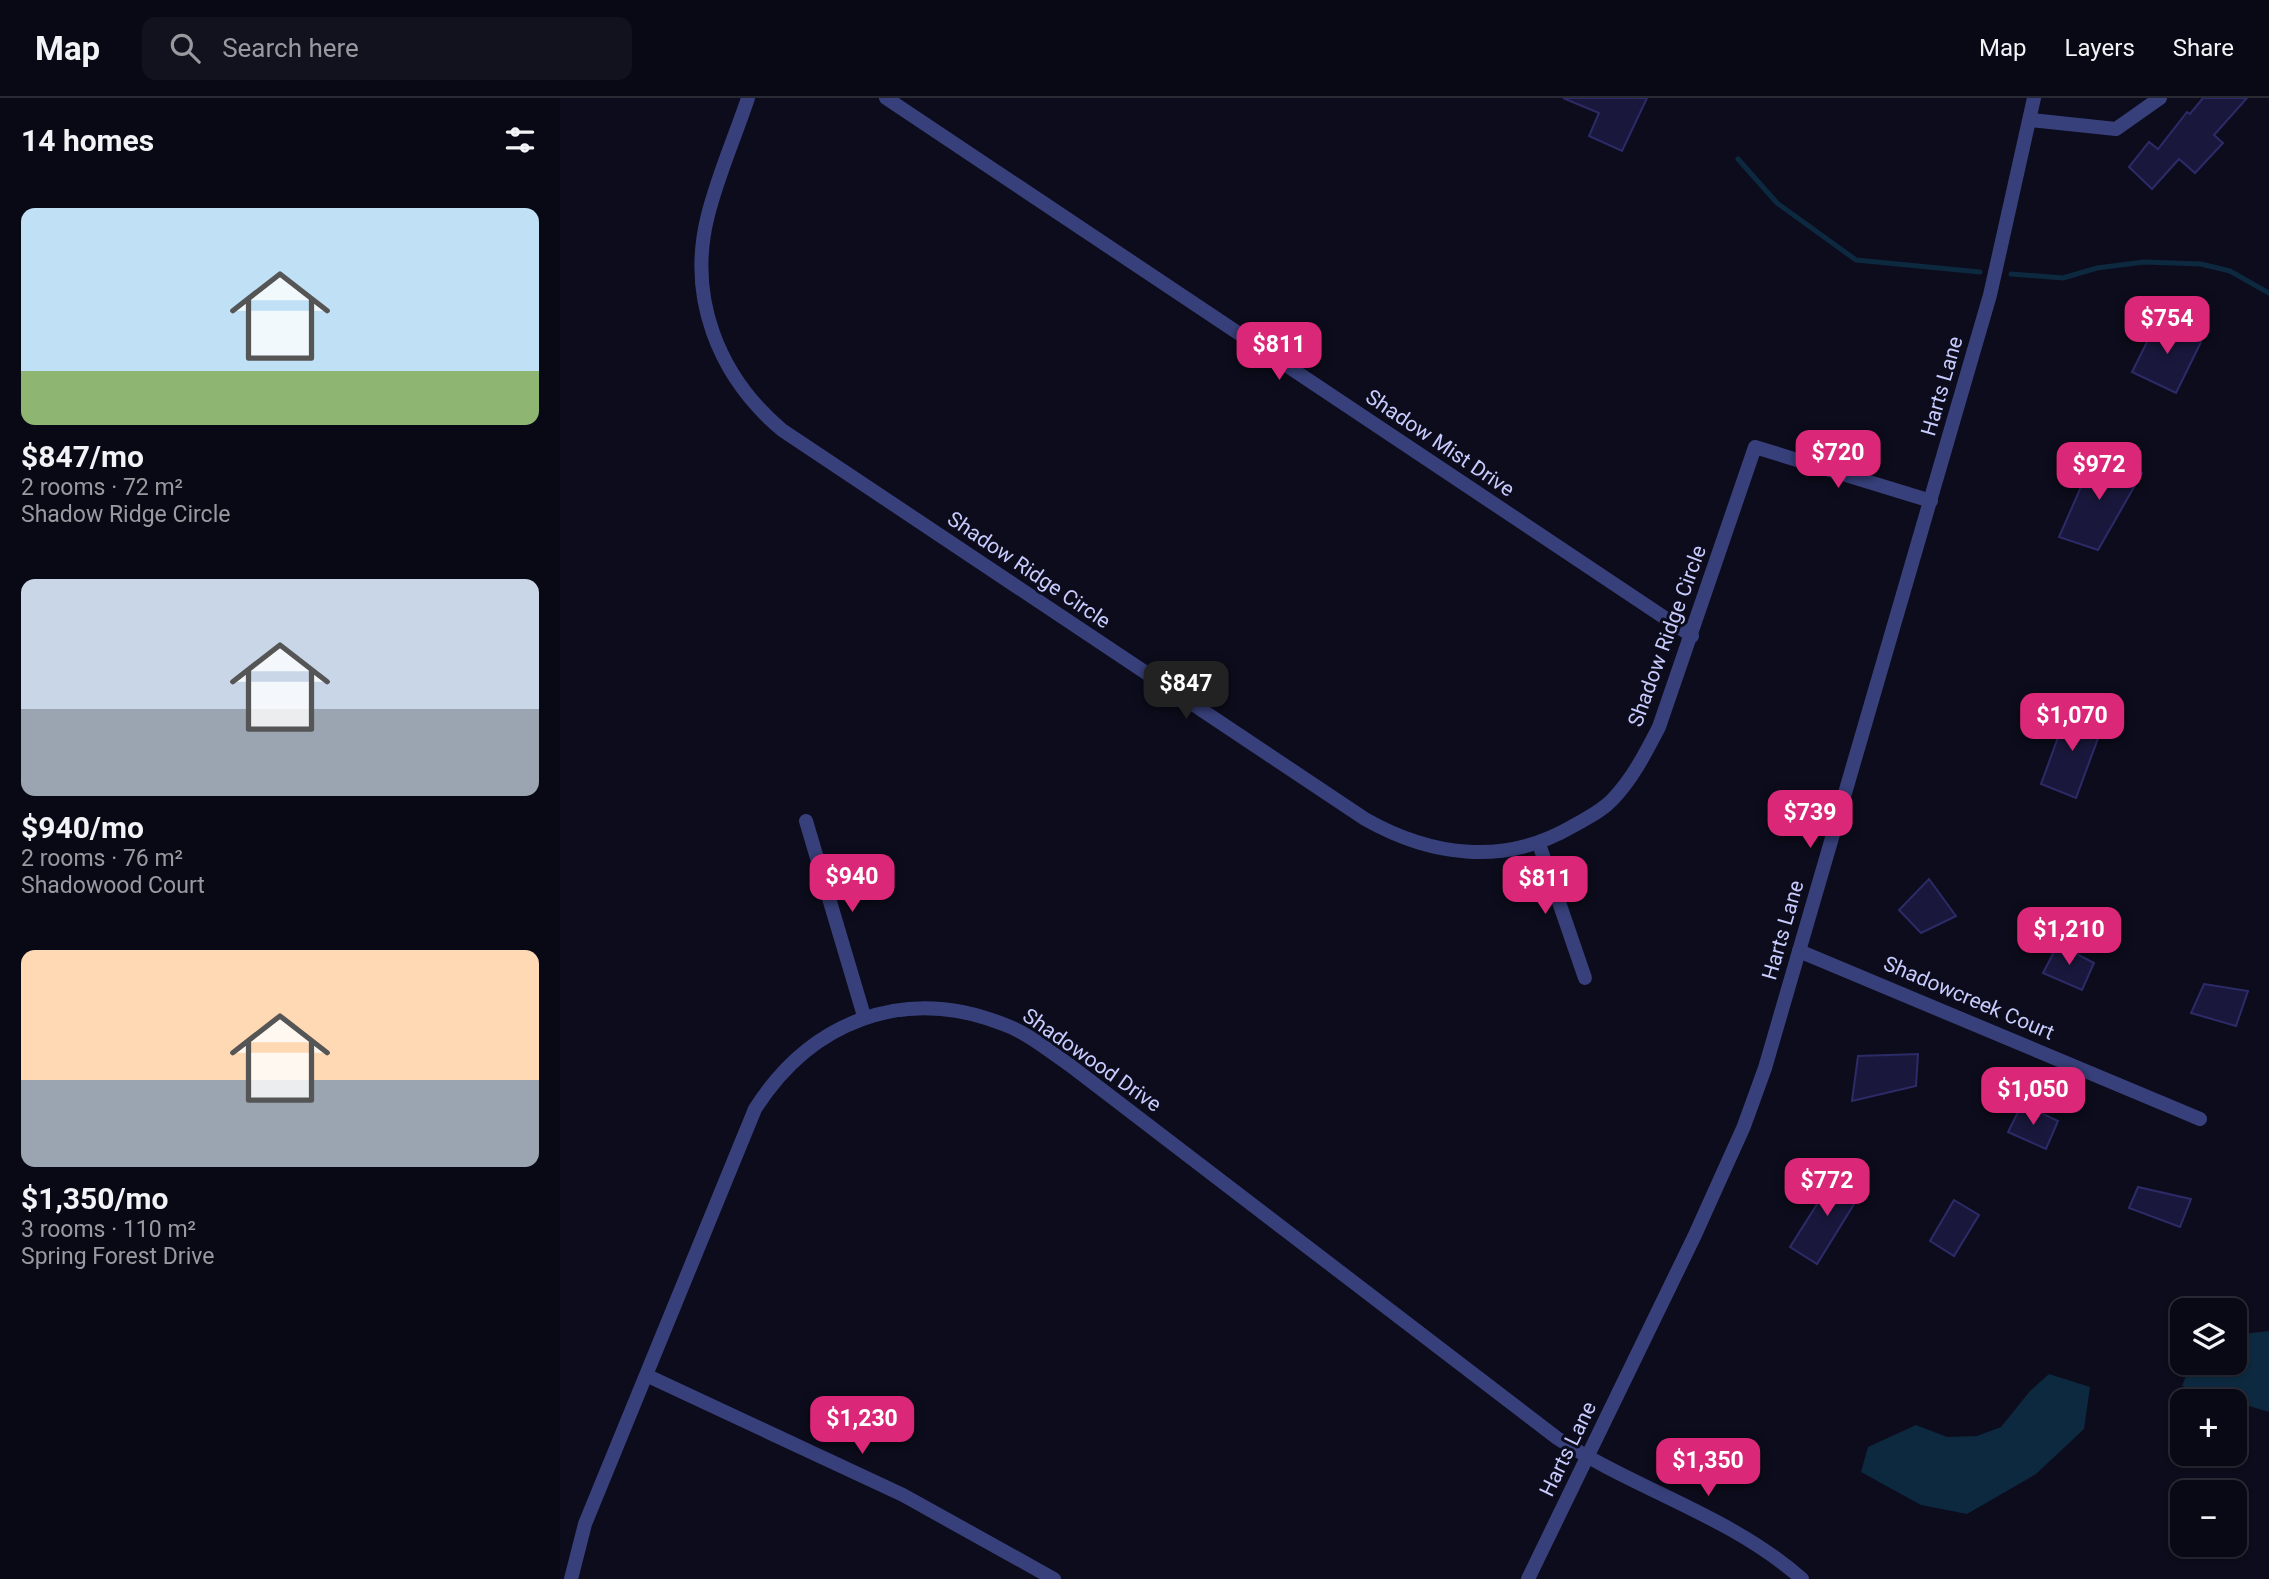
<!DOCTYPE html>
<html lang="en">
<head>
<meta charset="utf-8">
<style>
	body { margin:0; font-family:Roboto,sans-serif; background:#12121e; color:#f1f3f6; height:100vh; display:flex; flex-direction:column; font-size:26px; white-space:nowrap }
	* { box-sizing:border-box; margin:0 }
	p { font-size:23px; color:#999aa0 }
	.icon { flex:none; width:38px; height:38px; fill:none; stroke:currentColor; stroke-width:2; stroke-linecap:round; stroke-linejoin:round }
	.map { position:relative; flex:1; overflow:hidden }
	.sheet { display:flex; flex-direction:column; background:#090915; width:560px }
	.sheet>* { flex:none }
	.controls { position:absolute; left:1610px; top:1200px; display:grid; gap:14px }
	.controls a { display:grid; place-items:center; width:77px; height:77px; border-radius:14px; background:#090915; box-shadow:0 2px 5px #0004,0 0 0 2px #292a34; font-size:35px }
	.price { position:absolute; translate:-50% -60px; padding:0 16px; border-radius:14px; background:#db2777; color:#fff; font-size:23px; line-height:46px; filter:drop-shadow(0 2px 4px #0008) }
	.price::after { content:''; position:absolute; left:50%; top:42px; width:21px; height:16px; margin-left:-10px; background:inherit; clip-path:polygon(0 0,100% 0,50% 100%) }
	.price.active { background:#222; color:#fff }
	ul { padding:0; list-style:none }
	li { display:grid; align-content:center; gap:14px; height:371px; padding:0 21px }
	li span { display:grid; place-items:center; height:217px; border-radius:14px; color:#555 }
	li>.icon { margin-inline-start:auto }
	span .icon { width:126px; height:126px; fill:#fffc; stroke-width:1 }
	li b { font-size:30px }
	h2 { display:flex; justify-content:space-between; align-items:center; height:84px; padding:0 21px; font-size:30px }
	header { display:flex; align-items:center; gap:42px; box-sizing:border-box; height:98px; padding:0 35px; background:#090915; border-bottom:2px solid #292a34 }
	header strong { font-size:33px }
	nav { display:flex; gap:38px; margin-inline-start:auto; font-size:24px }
	.search { width:490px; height:63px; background:#12121e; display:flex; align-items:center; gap:18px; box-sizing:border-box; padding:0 24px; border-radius:14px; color:#999aa0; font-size:26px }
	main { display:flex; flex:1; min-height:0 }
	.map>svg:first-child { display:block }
	.water { fill:#0c293f }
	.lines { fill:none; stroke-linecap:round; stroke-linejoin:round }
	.stream { stroke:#0c293f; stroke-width:5 }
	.building { fill:#19183c; stroke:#2c2b68; stroke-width:2 }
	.minor { stroke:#37407a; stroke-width:14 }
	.labels { text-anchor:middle; stroke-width:6; stroke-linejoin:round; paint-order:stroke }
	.street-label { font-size:21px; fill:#c8cbfe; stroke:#0c0c1c }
</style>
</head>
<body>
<header>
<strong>Map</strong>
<div class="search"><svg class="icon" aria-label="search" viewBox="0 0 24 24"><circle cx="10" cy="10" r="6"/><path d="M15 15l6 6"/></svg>Search here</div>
<nav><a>Map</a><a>Layers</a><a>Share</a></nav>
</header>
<main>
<section class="sheet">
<h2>14 homes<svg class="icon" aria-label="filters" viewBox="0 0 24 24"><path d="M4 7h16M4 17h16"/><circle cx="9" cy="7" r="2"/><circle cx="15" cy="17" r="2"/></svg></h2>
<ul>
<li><span style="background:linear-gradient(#bfe0f5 75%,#8fb573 0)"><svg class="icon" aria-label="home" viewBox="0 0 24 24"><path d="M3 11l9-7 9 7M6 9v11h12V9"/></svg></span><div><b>$847/mo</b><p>2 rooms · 72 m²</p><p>Shadow Ridge Circle</p></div></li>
<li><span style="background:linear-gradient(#c9d6e8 60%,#9aa5b1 0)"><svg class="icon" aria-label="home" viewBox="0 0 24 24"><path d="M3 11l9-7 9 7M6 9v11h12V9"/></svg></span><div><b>$940/mo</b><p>2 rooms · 76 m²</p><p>Shadowood Court</p></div></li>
<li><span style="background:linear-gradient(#ffd9b3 60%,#9aa5b1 0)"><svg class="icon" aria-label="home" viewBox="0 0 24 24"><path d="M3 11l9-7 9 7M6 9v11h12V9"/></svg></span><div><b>$1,350/mo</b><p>3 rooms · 110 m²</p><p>Spring Forest Drive</p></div></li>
</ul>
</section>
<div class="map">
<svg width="1709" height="1481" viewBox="0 0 1709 1481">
	<rect width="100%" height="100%" fill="#0c0c1c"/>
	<g class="water">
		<path d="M1709,1233V1314L1622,1288L1631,1265H1675V1237Z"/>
		<path d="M1489,1276L1530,1289L1524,1331L1476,1376L1407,1416L1361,1407L1301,1374L1308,1349L1356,1327L1387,1339L1417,1338L1441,1329L1470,1293Z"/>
	</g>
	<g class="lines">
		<g class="stream">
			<path d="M1178,61L1217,105L1296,162L1420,174"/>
			<path d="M1451,176L1503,180L1537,170L1584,164L1641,166L1670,173L1709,195"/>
		</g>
	</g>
	<g class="building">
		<path d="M1003,0H1087L1062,53L1029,38L1039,15Z"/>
		<path d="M1643,0H1687L1654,37L1663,45L1635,75L1619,61L1592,91L1569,69L1589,44L1598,51L1627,14L1630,16Z"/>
		<path d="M1600,218L1641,244L1616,295L1572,274Z"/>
		<path d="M1535,357L1582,375L1538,452L1499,439Z"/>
		<path d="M1508,612L1544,624L1516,700L1481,686Z"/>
		<path d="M1369,781L1396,818L1361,835L1339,812Z"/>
		<path d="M1498,846L1534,865L1522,892L1483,875Z"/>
		<path d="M1644,886L1688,893L1676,928L1631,915Z"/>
		<path d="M1358,956L1356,988L1292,1003L1298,958Z"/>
		<path d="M1462,1006L1498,1023L1486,1051L1448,1034Z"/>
		<path d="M1278,1073L1304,1090L1257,1166L1230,1149Z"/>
		<path d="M1578,1089L1631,1101L1620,1129L1569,1110Z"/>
		<path d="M1394,1102L1419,1117L1394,1158L1370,1143Z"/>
	</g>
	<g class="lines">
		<g class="minor">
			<path d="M188,0C175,39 158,77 148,117C127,199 158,278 222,332L805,721C872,759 945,768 1013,728C1027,720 1042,713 1053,701C1073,680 1086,654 1099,629L1195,349L1371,403"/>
			<path d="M326,0L1132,538"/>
			<path d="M1471,22L1556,31L1600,0"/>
			<path d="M246,723L304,918"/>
			<path d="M979,746L1025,880"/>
			<path d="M1239,853L1640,1021"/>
			<path d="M88,1278L343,1397L494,1481"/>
			<path d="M11,1481L25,1426L195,1011C251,923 344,887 443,926C468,935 489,953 511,968L997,1340C1076,1392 1171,1418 1242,1481"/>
			<path d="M968,1481L1134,1139L1184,1028L1205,970L1430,197L1474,0"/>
		</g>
	</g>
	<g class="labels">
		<g class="street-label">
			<text transform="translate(1382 288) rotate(-74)" y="7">Harts Lane</text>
			<text transform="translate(880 345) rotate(34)" y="7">Shadow Mist Drive</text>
			<text transform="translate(469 472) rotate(34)" y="7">Shadow Ridge Circle</text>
			<text transform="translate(1107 538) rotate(-70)" y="7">Shadow Ridge Circle</text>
			<text transform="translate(1223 832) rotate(-74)" y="7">Harts Lane</text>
			<text transform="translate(1409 900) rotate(23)" y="7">Shadowcreek Court</text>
			<text transform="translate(532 962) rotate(35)" y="7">Shadowood Drive</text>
			<text transform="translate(1008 1351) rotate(-64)" y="7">Harts Lane</text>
		</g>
	</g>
</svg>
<div class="controls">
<a><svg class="icon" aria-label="layers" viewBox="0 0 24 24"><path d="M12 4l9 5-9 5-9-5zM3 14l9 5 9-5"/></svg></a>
<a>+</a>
<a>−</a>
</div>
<b class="price" style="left:1607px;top:258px">$754</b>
<b class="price" style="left:719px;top:284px">$811</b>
<b class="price" style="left:1278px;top:392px">$720</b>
<b class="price" style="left:1539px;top:404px">$972</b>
<b class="price active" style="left:626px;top:623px">$847</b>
<b class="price" style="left:1512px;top:655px">$1,070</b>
<b class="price" style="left:1250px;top:752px">$739</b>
<b class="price" style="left:292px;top:816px">$940</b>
<b class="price" style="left:985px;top:818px">$811</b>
<b class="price" style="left:1509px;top:869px">$1,210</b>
<b class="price" style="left:1473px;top:1029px">$1,050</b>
<b class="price" style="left:1267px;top:1120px">$772</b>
<b class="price" style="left:302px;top:1358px">$1,230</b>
<b class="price" style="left:1148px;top:1400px">$1,350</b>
</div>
</main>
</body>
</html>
